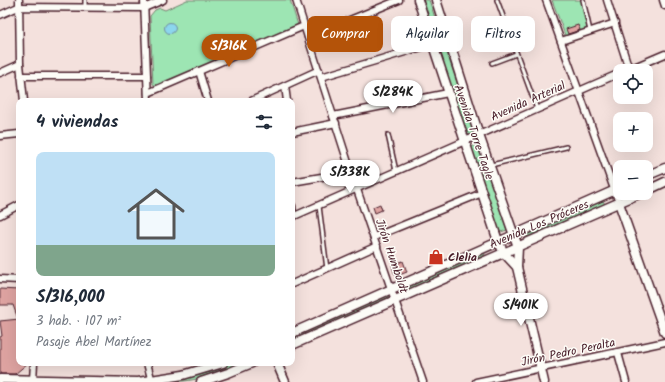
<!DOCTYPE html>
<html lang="es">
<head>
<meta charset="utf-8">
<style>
	body { margin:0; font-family:Kalam,sans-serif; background:#f6f6f7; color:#1f2937; height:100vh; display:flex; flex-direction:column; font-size:15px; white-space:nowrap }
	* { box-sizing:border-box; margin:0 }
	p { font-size:13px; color:#747a83 }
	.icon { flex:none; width:22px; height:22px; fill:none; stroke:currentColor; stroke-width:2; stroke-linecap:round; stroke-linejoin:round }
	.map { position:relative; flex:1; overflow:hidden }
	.sheet { position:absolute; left:16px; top:98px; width:279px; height:268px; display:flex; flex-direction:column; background:#fff; border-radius:8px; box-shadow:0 4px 16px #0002 }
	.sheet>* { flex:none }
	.hud { position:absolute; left:307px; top:16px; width:298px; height:36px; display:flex; gap:8px }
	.controls { position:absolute; left:613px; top:64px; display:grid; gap:8px }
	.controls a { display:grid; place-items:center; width:40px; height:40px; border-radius:8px; background:#fff; box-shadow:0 4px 16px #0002; font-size:20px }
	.price { position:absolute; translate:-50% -34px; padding:0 9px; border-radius:14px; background:#fff; color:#222; font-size:13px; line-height:26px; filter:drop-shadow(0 1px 2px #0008) }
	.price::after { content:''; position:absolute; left:50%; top:24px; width:12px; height:9px; margin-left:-6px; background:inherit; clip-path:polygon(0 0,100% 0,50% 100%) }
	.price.current { background:#b45309; color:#fff }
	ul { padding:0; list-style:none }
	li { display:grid; align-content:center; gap:8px; height:212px; padding:0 20px }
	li+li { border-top:1px solid #e0e1e3 }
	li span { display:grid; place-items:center; height:124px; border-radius:8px; color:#555 }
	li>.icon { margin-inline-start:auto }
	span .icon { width:72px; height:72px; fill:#fffc; stroke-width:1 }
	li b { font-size:17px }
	h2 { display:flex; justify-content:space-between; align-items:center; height:48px; padding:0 20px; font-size:17px }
	.pill { padding:0 14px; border-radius:8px; background:#fff; box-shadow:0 4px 16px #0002; font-size:14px; line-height:36px }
	.pill.current { background:#b45309; color:#fff }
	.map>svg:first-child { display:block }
	.green { fill:#9de5b3; stroke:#74826f }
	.water { fill:#8cd6ed; stroke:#728d9f }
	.building { fill:#dea3a1; stroke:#4a1f2b }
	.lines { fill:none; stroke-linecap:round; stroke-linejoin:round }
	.lane-casing { stroke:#4a1f2b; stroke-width:6 }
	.street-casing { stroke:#4a1f2b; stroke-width:9 }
	.secondary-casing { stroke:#4a1f2b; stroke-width:11 }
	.lane { stroke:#fdfcf7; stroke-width:3 }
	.street { stroke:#fdfcf7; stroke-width:6 }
	.secondary { stroke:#fdfcf7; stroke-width:8 }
	.labels { text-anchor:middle; stroke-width:3; stroke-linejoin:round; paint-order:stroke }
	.street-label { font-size:12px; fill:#4a1f2b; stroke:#fdfcf7 }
	.poi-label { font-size:12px; font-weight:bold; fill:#4a1f2b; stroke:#fdfcf7; text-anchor:start }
</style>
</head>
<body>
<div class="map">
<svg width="665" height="382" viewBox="0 0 665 382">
	<rect width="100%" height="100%" fill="#f4e1dd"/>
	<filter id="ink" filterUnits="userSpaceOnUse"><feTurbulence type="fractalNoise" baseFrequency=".025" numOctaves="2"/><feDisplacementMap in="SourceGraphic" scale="8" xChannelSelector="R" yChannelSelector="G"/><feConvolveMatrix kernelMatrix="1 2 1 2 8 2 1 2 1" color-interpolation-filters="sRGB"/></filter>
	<g filter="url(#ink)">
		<g class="green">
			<path d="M187,0H290L298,25L297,26L158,87L153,84L150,16L155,10L160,8L165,10Z"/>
			<path d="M420,0H429L474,133L465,136Z"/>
			<path d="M552,0H581L588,29L567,36L565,35Z"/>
			<path d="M478,144L507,230L498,233L469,148Z"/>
			<path d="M603,201L605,204L527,237L526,234Z"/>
			<path d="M484,253L485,255L407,290L405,288Z"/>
			<path d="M389,293L391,296L292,341V337Z"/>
			<path d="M230,363H242C214,375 197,382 166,382L210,372Z"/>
		</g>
		<circle class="water" cx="170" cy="28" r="5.5"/>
		<g class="building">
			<path d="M578,25L580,30L568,34L566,29Z"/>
			<path d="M380,204L382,210L375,213L373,207Z"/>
			<path d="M403,261L407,272L399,275L394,273L392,265Z"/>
			<path d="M0,289L19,290V319H18L13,305H0Z"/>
			<path d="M19,319V363H28L15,374H0V337L2,336L0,321Z"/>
		</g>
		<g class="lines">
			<defs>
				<g id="lane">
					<path d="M85,0V8"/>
					<path d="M497,0L537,109"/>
					<path d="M583,0L590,31"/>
					<path d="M492,63L516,54"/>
					<path d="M388,135L396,171"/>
					<path d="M491,165L566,147"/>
					<path d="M319,206L327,269"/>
				</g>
				<g id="street">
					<path d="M19,0L20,64L24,101"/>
					<path d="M144,0L148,101"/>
					<path d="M296,0L351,172L423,382"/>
					<path d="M546,0L619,203"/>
					<path d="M607,0L629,69"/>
					<path d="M663,0L665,6"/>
					<path d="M0,15L18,7L144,8L163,0"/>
					<path d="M308,37L399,0"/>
					<path d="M561,41L615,23"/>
					<path d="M199,71L208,101"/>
					<path d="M625,71L665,54"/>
					<path d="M0,73L20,64"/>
					<path d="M21,76H147"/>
					<path d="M321,77L432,44"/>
					<path d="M285,86L287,101"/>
					<path d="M148,93L304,26"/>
					<path d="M251,101L319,70"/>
					<path d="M333,116L448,93"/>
					<path d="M292,132L336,123"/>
					<path d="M0,136L19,134"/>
					<path d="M292,182L351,172"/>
					<path d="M292,206L293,217"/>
					<path d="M0,215L19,205"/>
					<path d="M292,217L620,73"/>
					<path d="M374,237L482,193"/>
					<path d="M0,279L19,280"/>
					<path d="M292,284L377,246"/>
					<path d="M618,353L626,382"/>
					<path d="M147,363L152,382"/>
					<path d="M33,380L34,363"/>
					<path d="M476,382L665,342"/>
				</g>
				<g id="secondary">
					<path d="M418,0L498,241L504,253L517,267"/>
					<path d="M436,0L479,135L518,247L517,267L544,382"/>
					<path d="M646,176L665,168"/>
					<path d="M646,191L665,182"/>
					<path d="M619,203L665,333"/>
					<path d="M292,333L620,188"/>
					<path d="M292,345L641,193"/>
					<path d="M277,363L285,382"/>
					<path d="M0,379L138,382L183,375L223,363"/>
					<path d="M201,382L228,373L252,363"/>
				</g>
			</defs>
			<use href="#lane" class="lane-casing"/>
			<use href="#street" class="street-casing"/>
			<use href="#secondary" class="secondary-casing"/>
			<use href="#lane" class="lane"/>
			<use href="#street" class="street"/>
			<use href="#secondary" class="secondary"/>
		</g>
	</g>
	<defs>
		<symbol id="shop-bare" viewBox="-9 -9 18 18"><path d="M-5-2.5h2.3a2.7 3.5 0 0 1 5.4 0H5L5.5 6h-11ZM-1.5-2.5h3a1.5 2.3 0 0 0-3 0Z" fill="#c8321e" stroke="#fdfcf7" stroke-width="2.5" paint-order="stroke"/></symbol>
	</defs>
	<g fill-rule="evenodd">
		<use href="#shop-bare" x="425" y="246" width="22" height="22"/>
	</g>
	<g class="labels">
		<g class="street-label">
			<text transform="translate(528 101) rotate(-24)" y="4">Avenida Arterial</text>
			<text transform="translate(474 132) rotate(71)" y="4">Avenida Torre Tagle</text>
			<text transform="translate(539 224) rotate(-23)" y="4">Avenida Los Próceres</text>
			<text transform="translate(392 256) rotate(71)" y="4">Jirón Humboldt</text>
			<text transform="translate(568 352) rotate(-12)" y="4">Jirón Pedro Peralta</text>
		</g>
		<g class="poi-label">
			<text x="448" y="261">Clelia</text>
		</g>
	</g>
</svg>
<div class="controls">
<a><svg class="icon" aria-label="locate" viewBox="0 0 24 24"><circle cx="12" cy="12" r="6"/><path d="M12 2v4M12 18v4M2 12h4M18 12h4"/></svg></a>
<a>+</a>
<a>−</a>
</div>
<b class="price current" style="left:229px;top:68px">S/316K</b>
<b class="price" style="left:393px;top:114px">S/284K</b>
<b class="price" style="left:350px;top:194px">S/338K</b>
<b class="price" style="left:521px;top:327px">S/401K</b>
<div class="hud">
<a class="pill current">Comprar</a>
<a class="pill">Alquilar</a>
<a class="pill">Filtros</a>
</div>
<section class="sheet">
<h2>4 viviendas<svg class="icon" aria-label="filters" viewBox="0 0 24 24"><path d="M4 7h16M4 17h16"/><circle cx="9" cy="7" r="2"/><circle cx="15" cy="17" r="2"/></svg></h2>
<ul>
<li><span style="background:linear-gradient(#bfe0f5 75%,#7fa58c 0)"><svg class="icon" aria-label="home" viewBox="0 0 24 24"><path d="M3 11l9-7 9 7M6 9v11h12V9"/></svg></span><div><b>S/316,000</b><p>3 hab. · 107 m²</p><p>Pasaje Abel Martínez</p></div></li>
</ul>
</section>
</div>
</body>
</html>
